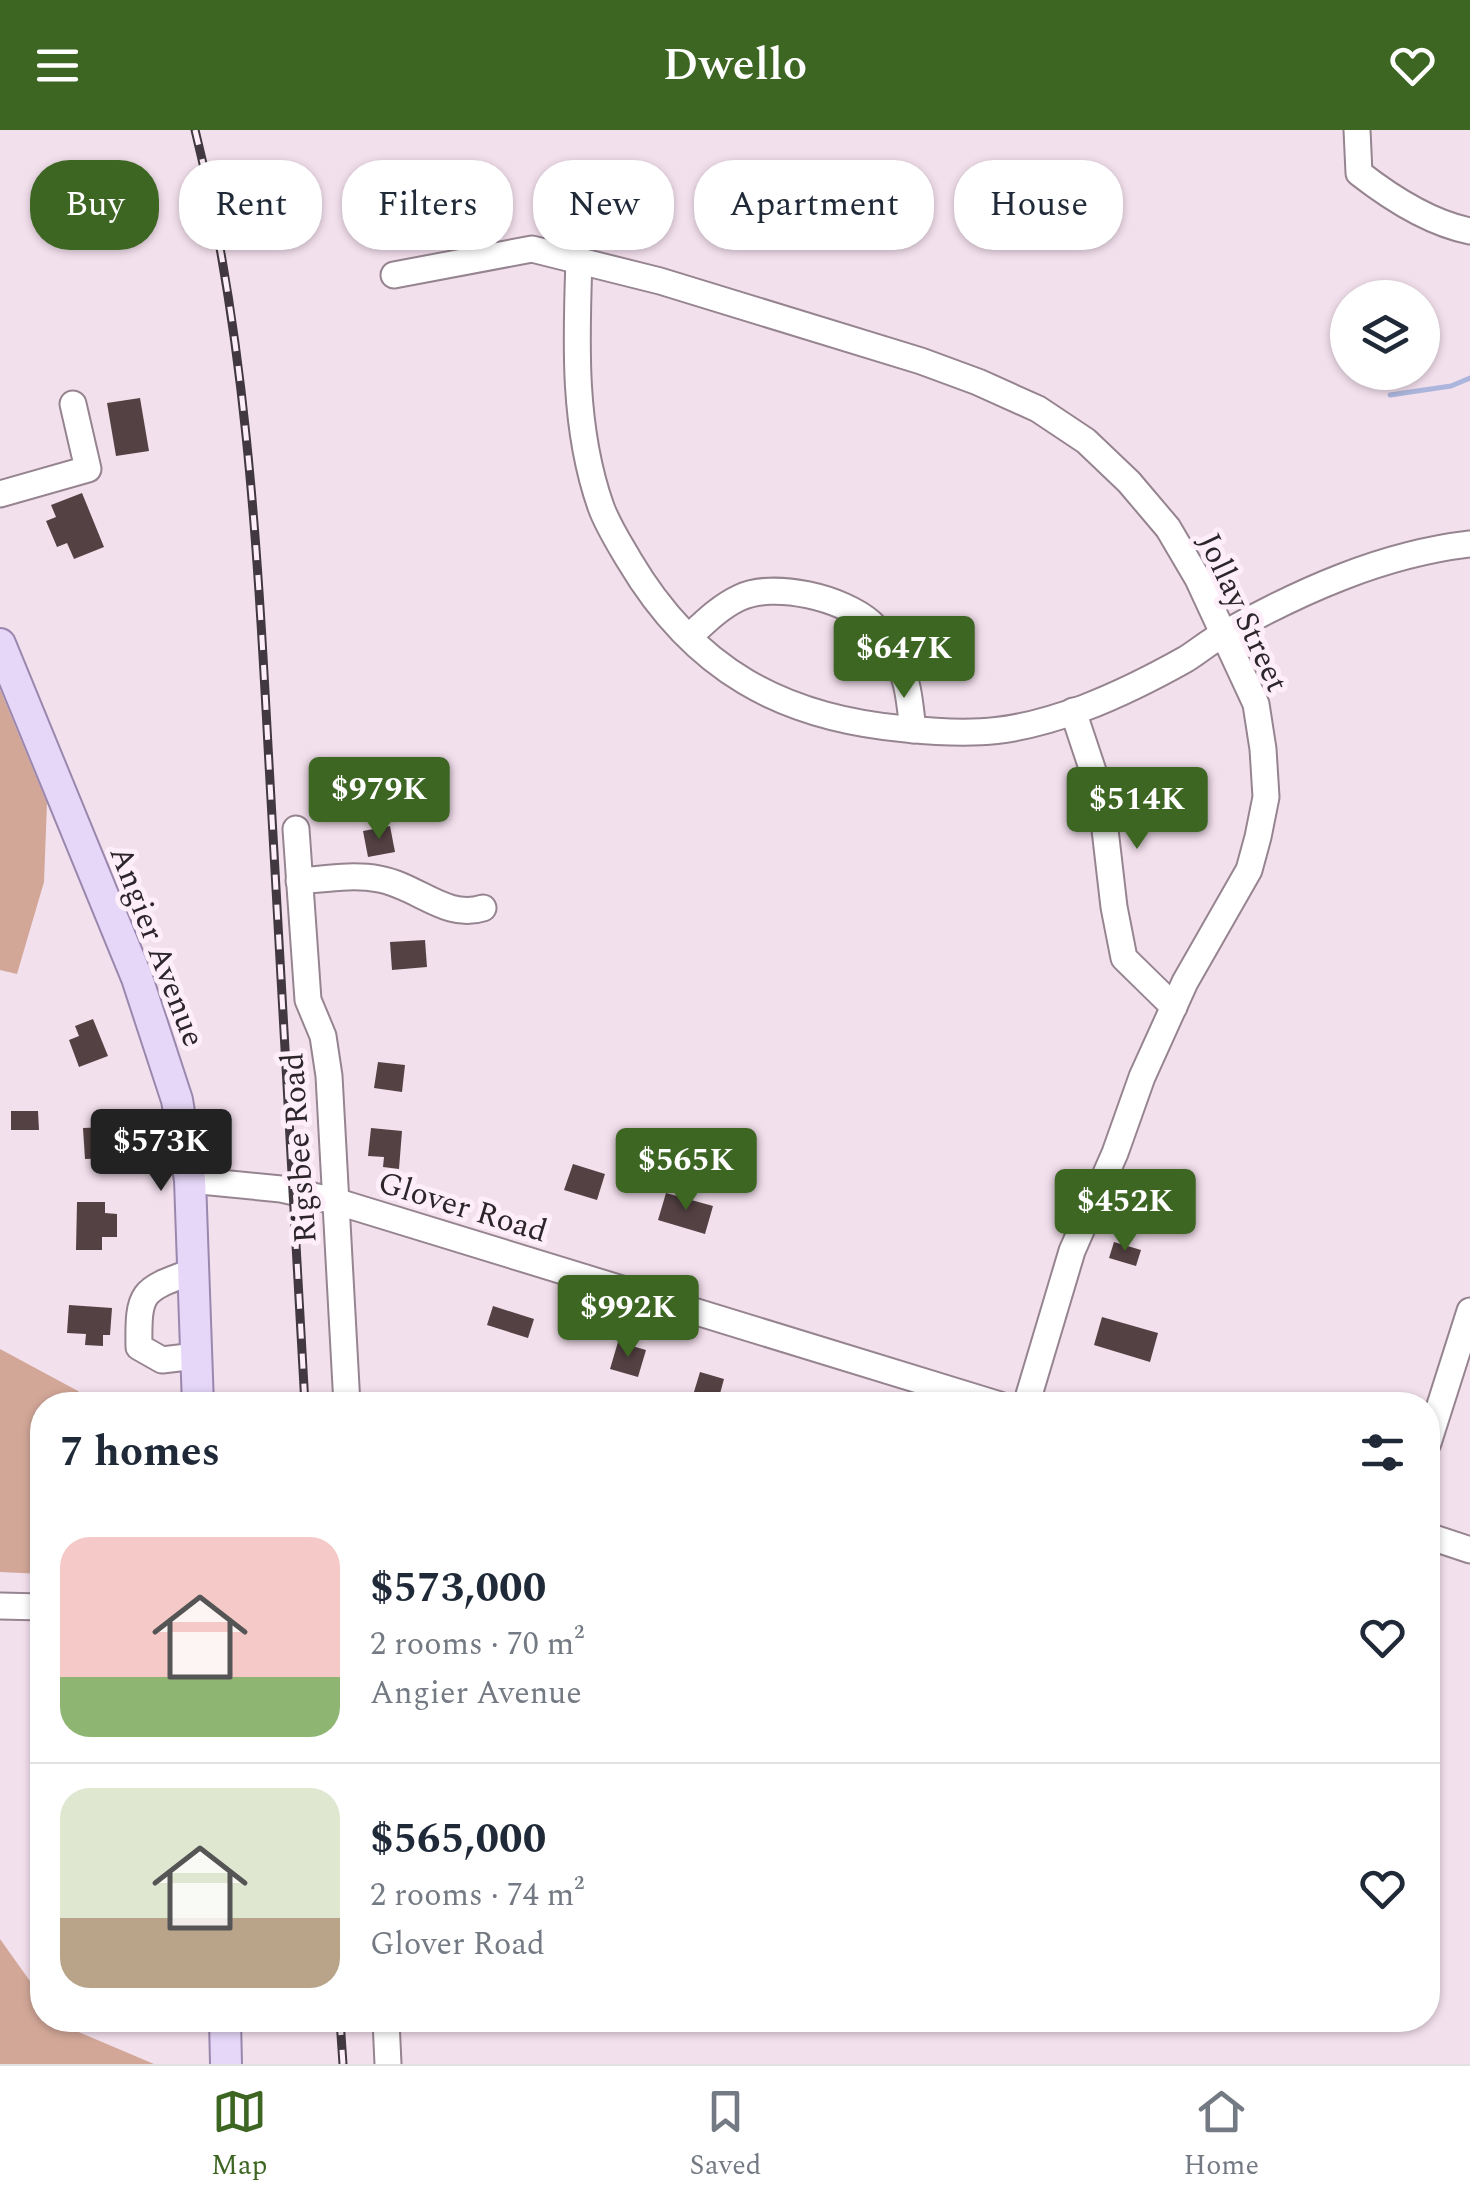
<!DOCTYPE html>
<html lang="en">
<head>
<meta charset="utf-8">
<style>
	body { margin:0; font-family:Spectral,serif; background:#f6f6f7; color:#1f2937; height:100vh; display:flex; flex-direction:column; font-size:38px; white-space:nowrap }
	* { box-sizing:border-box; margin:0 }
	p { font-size:32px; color:#747a83 }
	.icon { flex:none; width:55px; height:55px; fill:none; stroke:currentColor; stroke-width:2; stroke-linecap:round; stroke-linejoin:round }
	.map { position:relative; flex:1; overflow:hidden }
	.details { position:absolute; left:30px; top:1262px; width:1410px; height:640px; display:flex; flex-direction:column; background:#fff; border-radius:40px; box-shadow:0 2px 8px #0004 }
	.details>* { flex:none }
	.guide { position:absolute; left:30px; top:30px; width:1410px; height:90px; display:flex; gap:20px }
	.controls { position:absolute; left:1330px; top:150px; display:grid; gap:20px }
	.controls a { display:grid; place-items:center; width:110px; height:110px; border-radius:50%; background:#fff; box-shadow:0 2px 8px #0004; font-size:50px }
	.price { position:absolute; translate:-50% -85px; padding:0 22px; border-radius:10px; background:#3d6622; color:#fff; font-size:32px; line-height:65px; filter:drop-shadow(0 2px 5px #0008) }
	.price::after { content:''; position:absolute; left:50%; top:60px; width:30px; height:22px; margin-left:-15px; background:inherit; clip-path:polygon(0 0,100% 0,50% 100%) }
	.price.on { background:#222; color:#fff }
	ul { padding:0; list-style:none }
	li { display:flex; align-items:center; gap:30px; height:250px; padding:0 30px }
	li+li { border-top:2px solid #e0e1e3 }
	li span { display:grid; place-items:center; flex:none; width:280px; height:200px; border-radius:30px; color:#555 }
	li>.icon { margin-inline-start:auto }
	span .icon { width:120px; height:120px; fill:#fffc; stroke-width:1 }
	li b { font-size:42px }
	h2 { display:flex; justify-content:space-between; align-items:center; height:120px; padding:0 30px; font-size:42px }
	.chip { padding:0 35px; border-radius:40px; background:#fff; box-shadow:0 2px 8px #0004; font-size:35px; line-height:90px }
	.chip.on { background:#3d6622; color:#fff }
	header { display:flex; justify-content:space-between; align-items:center; height:130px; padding:0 30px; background:#3d6622; color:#fff; font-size:45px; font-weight:600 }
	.tabs { display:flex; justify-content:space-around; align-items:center; height:140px; border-top:2px solid #e0e1e3; background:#fff; font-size:28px; color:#747a83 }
	.tabs a { display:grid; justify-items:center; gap:5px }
	.tabs .on { color:#3d6622 }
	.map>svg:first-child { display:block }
	.forest { fill:#d2a798 }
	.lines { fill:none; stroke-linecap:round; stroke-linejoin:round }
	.stream { stroke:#acb6dc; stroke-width:5 }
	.building { fill:#544144 }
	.minor-casing { stroke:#968490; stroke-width:29 }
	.major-casing { stroke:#9a87ad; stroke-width:34 }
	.minor { stroke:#fff; stroke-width:25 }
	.major { stroke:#e6d7f8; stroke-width:30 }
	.rail-casing { stroke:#41393f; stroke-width:9 }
	.rail { stroke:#feeef9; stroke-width:5; stroke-dasharray:15; stroke-linecap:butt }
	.labels { text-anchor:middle; stroke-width:10; stroke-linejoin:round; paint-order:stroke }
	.street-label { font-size:32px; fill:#2c252a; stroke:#feeef9 }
</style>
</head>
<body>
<header><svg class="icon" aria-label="menu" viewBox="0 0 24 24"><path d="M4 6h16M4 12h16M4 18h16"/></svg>Dwello<svg class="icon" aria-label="heart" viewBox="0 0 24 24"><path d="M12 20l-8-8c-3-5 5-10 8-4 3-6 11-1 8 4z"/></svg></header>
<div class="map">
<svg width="1470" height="1934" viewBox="0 0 1470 1934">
	<rect width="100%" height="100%" fill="#f3e0ed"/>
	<g class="forest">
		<path d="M0,559L47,673L44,752L17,844L0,840Z"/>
		<path d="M0,1219L78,1261L91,1275H42V1444L0,1442Z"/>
		<path d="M0,1809L42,1868V1890H58L62,1895L154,1934H0Z"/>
	</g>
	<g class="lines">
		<path class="stream" d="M1390,265L1451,256L1470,248"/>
	</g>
	<g class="building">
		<path d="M140,268L149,321L116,326L107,273Z"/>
		<path d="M82,363L104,417L74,429L67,413L57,417L46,391L56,387L51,375Z"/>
		<path d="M390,696L395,722L368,727L363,701Z"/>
		<path d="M425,810L427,837L392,840L390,812Z"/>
		<path d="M93,889L108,926L79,937L69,910L79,906L75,896Z"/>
		<path d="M378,932L405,935L402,962L374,958Z"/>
		<path d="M11,981H38L39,1000H11Z"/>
		<path d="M133,996L134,1027L85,1029L83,998Z"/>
		<path d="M371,998L402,1001L399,1039L383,1037L384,1027L368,1026Z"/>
		<path d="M573,1034L605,1044L597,1070L564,1060Z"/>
		<path d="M666,1063L713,1076L705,1104L658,1090Z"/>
		<path d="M77,1072H105V1083L117,1084V1107H102V1120H76Z"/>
		<path d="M1114,1112L1141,1120L1136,1136L1109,1128Z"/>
		<path d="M69,1175L112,1178L110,1205H103V1216L85,1215L86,1204L67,1203Z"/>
		<path d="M493,1176L534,1189L528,1208L487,1195Z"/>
		<path d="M1102,1187L1158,1203L1150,1232L1094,1215Z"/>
		<path d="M618,1212L646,1220L638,1247L610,1239Z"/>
		<path d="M700,1242L724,1249L717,1275H690Z"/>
	</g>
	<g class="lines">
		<defs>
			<g id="minor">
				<path d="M1357,0L1359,43C1391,68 1430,93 1470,101"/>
				<path d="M579,130C576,212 573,298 601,377C608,396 619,413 629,430C694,540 782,588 906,599C978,606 1016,603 1084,578C1118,565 1154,547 1186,529C1199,521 1210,511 1224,504C1300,461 1383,424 1470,414"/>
				<path d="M394,145L532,119L660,151L921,231L978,252L1038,279L1086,311L1129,352L1168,398L1198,449L1256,574L1263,619L1266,667L1258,707L1249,740L1185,852L1142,947L1115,1023L1072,1121L1026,1275"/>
				<path d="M0,364L88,339L73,274"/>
				<path d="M690,506C705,492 720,477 739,468C774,451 843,468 871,493C882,503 892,519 898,532C909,552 910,577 913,600"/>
				<path d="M1073,581L1101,665L1114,777L1124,828L1174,877"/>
				<path d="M296,699L308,870L323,906L329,946L347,1275"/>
				<path d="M299,751C325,749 353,744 379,749C418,756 446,790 483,778"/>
				<path d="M190,1050L281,1059L335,1071L1000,1275"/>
				<path d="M194,1141C142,1160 138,1160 139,1217L162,1230L196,1226"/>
				<path d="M1428,1313L1470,1181"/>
				<path d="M1428,1406L1470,1420"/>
				<path d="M0,1476L42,1477"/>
				<path d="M386,1890L388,1934"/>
			</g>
			<g id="major">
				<path d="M0,514L137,848L177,970L190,1050L198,1275"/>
				<path d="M225,1890L226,1934"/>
			</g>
		</defs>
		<use href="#minor" class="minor-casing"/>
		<use href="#major" class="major-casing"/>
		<use href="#minor" class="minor"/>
		<use href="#major" class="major"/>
		<defs>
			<g id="rail">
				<path d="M195,0C245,201 257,411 268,616C280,836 293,1055 305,1275"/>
				<path d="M340,1890L343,1934"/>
			</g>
		</defs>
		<use href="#rail" class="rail-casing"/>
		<use href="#rail" class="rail"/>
	</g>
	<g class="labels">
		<g class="street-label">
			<text transform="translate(1244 482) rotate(65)" y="11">Jollay Street</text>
			<text transform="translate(158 816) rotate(69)" y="11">Angier Avenue</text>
			<text transform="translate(298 1018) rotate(-94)" y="11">Rigsbee Road</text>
			<text transform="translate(463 1076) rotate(17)" y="11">Glover Road</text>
		</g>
	</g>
</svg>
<div class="controls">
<a><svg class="icon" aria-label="layers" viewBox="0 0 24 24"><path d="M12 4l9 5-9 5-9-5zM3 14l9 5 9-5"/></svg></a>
</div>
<b class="price" style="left:904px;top:571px">$647K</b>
<b class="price" style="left:379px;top:712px">$979K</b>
<b class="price" style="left:1137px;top:722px">$514K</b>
<b class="price on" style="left:161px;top:1064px">$573K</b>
<b class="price" style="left:686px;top:1083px">$565K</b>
<b class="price" style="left:1125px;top:1124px">$452K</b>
<b class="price" style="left:628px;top:1230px">$992K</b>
<div class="guide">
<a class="chip on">Buy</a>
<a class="chip">Rent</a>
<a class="chip">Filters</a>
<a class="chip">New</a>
<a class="chip">Apartment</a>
<a class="chip">House</a>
</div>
<section class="details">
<h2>7 homes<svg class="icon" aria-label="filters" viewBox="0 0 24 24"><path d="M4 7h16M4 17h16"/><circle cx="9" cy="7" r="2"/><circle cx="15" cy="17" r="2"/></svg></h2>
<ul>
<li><span style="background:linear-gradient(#f6c9c9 70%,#8fb573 0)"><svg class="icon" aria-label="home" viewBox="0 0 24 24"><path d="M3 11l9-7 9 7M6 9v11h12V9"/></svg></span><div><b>$573,000</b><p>2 rooms · 70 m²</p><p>Angier Avenue</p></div><svg class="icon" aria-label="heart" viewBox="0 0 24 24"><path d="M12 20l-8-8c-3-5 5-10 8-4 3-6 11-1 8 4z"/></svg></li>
<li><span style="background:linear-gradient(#dfe7d0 65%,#b9a48a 0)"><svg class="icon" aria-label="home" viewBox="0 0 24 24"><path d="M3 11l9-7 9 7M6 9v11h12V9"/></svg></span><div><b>$565,000</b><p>2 rooms · 74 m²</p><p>Glover Road</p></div><svg class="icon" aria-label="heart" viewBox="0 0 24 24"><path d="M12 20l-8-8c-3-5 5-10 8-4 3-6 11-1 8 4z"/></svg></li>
</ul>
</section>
</div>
<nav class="tabs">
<a class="on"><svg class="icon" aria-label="map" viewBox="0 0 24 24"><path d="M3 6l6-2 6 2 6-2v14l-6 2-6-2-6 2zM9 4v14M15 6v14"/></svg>Map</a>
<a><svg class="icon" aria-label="saved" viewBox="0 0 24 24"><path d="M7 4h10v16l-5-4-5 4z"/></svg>Saved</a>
<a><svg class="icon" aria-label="home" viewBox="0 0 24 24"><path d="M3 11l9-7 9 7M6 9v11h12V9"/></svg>Home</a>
</nav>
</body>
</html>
